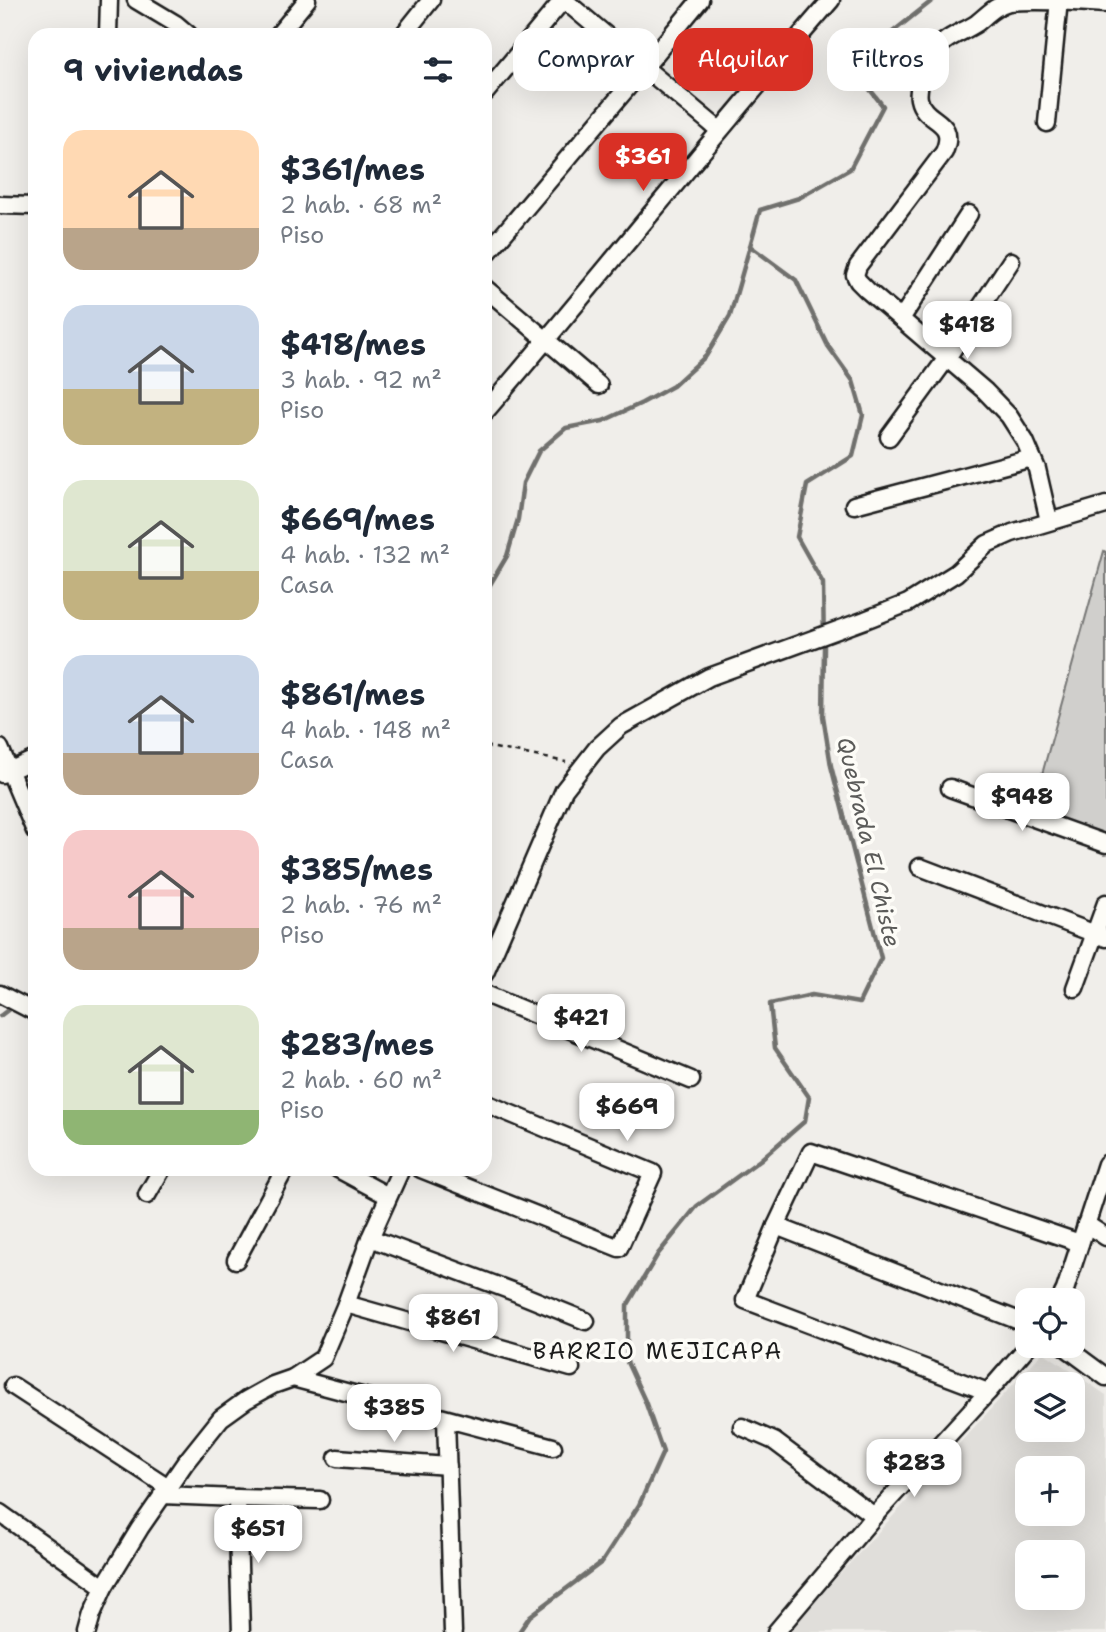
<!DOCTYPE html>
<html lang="es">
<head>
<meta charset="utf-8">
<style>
	body { margin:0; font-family:"Shantell Sans",sans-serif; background:#f2f2f3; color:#1f2937; height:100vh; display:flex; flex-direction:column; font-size:26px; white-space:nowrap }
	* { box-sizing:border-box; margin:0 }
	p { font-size:23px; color:#747a83 }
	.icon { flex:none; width:38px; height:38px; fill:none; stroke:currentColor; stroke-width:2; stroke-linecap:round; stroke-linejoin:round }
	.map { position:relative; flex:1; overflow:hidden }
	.sheet { position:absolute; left:28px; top:28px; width:464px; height:1148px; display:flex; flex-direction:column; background:#fff; border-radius:21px; box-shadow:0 7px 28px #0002 }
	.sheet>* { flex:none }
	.hud { position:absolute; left:513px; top:28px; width:488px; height:63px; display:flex; gap:14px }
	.tools { position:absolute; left:1015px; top:1288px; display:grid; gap:14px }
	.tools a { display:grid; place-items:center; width:70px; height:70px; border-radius:14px; background:#fff; box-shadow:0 7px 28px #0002; font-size:35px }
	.price { position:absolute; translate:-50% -60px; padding:0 16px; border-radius:14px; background:#fff; color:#222; font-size:23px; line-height:46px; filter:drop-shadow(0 2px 4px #0008) }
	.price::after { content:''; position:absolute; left:50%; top:42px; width:21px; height:16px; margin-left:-10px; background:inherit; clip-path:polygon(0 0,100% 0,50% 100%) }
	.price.on { background:#d93025; color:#fff }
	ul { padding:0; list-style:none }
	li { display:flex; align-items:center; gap:21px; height:175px; padding:0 35px }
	li span { display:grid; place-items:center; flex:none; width:196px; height:140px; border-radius:21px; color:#555 }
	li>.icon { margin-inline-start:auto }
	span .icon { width:84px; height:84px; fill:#fffc; stroke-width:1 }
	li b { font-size:30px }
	h2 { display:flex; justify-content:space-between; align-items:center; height:84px; padding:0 35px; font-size:30px }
	.tag { padding:0 24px; border-radius:21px; background:#fff; box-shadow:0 7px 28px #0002; font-size:24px; line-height:63px }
	.tag.on { background:#d93025; color:#fff }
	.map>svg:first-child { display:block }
	.built { fill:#e0deda; fill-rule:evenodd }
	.green { fill:#d0cfcc; stroke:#767674; stroke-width:2 }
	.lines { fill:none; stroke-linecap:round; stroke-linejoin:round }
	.stream { stroke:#706f6d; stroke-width:4.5 }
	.minor-casing { stroke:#1c1c1c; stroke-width:21 }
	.path { stroke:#1c1c1c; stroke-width:2.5; stroke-dasharray:5 5; stroke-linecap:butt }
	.minor { stroke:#fdfcf7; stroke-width:16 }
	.labels { text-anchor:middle; stroke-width:7; stroke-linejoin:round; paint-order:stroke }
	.water-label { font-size:23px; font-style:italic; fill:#5b5b59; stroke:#fdfcf7 }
	.neighbourhood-label { font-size:23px; letter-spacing:2px; fill:#1c1c1c; stroke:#fdfcf7 }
</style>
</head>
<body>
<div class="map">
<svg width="1106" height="1632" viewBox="0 0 1106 1632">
	<rect width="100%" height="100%" fill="#f0eeea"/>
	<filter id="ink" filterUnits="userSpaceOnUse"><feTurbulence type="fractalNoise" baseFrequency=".0143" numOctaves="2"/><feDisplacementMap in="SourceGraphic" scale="14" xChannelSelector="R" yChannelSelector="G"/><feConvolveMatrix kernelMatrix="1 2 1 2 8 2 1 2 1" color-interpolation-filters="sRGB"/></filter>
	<g filter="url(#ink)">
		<path class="built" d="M1043,1352L1106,1395V1632H787ZM1027,1384H1073V1430H1027ZM1027,1468H1073V1514H1027ZM1027,1552H1073V1598H1027Z"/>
		<path class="green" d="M1104,551L1106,552V841L1031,814Z"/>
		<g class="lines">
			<g class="stream">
				<path d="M485,593L507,556L518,519L523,483L539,451L566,428L603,421L642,403L673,386L706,356L730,316L750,246"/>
				<path d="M21,1001L35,993"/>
				<path d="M0,1016L13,1006"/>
				<path d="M519,1632L530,1616L602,1562L639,1505L663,1452L645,1401L627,1362V1306L658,1254L697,1206L760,1160L805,1121L809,1097L775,1048L770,1004L812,995L859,1003L881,958L831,766L823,716L824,648L823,583L797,537L807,485L853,456L863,415L853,381L828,346L796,280L750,246L760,210L799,198L850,169L883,106L857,73L885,38L933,0"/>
			</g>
			<defs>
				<g id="minor">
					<path d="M136,0L176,24L189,35"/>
					<path d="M564,0L719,130"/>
					<path d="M108,35L109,0"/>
					<path d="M278,35L307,0"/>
					<path d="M403,35L431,0"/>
					<path d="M485,93L563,0"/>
					<path d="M1047,123L1059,0"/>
					<path d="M0,205L35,206"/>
					<path d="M485,256L644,68L700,0"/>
					<path d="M485,288L599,385"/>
					<path d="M901,319L969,214"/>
					<path d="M485,412C602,276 713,135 831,0"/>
					<path d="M889,437L947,358L1011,261"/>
					<path d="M854,505L1032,458"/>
					<path d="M1049,521L1037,469L1025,441L1009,416L985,391L867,290L858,281L855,275L858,266L944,152C958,118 924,124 919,99C916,84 932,51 944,42C954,34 967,30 977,23C987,15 996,5 1009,2C1035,0 1078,2 1106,4"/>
					<path d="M0,748L35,831"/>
					<path d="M2,774L35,759"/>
					<path d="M950,788L1106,844"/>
					<path d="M920,867L1106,938"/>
					<path d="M485,973L564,790L597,748L621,726L709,677L865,620L908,603L956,573L987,544L1012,533L1106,505"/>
					<path d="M1075,988L1106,903"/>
					<path d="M0,994L35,1012"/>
					<path d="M485,994L691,1080"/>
					<path d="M338,1169L388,1196"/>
					<path d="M421,1169L619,1248L653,1173L485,1103"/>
					<path d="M147,1195L162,1169"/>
					<path d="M1086,1224L1106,1237"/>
					<path d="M776,1226L1027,1324"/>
					<path d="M370,1238L517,1293L586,1321"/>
					<path d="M236,1260L285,1169"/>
					<path d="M1060,1300L1065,1290L1106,1164"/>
					<path d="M346,1304L571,1368"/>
					<path d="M1064,1346L1106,1377"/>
					<path d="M293,1378L553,1447"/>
					<path d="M13,1386L168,1487"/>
					<path d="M988,1392L745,1300L776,1226L811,1152L1080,1243"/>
					<path d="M446,1419L453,1632"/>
					<path d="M742,1427L774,1441L874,1516"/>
					<path d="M337,1458L448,1466"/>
					<path d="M162,1495L237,1498L320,1500"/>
					<path d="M237,1498L241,1632"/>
					<path d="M0,1513L104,1587"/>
					<path d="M87,1632L92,1614L104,1587L140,1528L185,1463L221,1418L246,1400L273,1385L293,1378L323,1358L346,1304L370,1238L401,1169"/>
					<path d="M776,1632L874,1516L988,1392L1028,1346"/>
				</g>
			</defs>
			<use href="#minor" class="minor-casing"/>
			<path class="path" d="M485,746L566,762"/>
			<use href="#minor" class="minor"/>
		</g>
	</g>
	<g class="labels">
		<g class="water-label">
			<text transform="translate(869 842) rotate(77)" y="8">Quebrada El Chiste</text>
		</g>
		<g class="neighbourhood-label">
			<text x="658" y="1359">BARRIO MEJICAPA</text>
		</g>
	</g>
</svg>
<div class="tools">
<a><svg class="icon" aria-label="locate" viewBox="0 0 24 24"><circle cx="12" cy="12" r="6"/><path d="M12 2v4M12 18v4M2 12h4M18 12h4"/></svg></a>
<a><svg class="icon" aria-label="layers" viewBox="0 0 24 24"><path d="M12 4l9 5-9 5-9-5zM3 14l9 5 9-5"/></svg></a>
<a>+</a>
<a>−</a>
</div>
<b class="price on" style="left:643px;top:193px">$361</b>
<b class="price" style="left:967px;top:361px">$418</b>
<b class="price" style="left:1022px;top:833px">$948</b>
<b class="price" style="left:581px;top:1054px">$421</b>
<b class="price" style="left:627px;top:1143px">$669</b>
<b class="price" style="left:453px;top:1354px">$861</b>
<b class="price" style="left:394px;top:1444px">$385</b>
<b class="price" style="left:914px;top:1499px">$283</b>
<b class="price" style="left:258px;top:1565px">$651</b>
<div class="hud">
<a class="tag">Comprar</a>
<a class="tag on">Alquilar</a>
<a class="tag">Filtros</a>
</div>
<section class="sheet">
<h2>9 viviendas<svg class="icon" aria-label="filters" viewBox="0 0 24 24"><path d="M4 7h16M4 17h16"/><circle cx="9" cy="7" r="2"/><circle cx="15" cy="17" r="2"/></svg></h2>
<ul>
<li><span style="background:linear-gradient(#ffd9b3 70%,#b9a48a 0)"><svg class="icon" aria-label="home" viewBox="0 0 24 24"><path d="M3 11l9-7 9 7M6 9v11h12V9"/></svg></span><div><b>$361/mes</b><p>2 hab. · 68 m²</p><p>Piso</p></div></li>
<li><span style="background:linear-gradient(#c9d6e8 60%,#c2b280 0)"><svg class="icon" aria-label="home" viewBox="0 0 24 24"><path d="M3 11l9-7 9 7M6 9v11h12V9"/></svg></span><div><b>$418/mes</b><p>3 hab. · 92 m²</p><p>Piso</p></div></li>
<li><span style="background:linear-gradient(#dfe7d0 65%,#c2b280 0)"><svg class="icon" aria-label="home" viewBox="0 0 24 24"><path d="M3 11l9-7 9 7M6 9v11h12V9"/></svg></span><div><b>$669/mes</b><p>4 hab. · 132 m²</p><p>Casa</p></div></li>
<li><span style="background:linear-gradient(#c9d6e8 70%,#b9a48a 0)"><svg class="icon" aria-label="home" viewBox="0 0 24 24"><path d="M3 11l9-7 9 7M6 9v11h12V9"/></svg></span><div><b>$861/mes</b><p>4 hab. · 148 m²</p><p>Casa</p></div></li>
<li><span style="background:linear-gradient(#f6c9c9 70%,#b9a48a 0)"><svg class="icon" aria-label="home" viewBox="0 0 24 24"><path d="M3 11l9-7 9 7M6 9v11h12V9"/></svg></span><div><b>$385/mes</b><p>2 hab. · 76 m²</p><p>Piso</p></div></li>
<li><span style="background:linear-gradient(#dfe7d0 75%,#8fb573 0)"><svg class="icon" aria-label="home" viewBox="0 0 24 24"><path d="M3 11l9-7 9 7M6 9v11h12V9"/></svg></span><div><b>$283/mes</b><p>2 hab. · 60 m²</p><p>Piso</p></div></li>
</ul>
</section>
</div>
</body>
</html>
